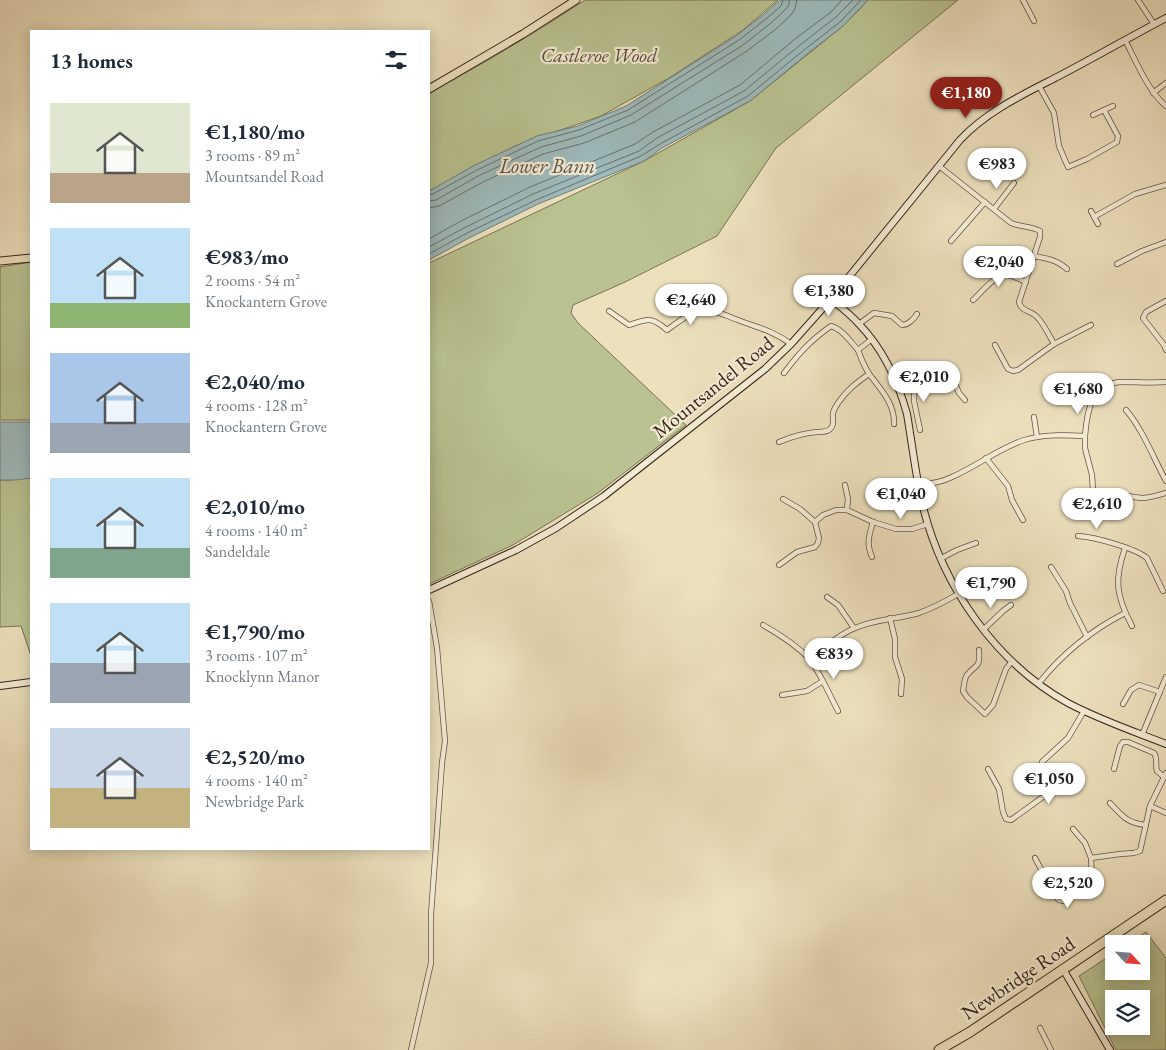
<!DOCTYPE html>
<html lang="en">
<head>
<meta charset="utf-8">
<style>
	body { margin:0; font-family:"EB Garamond",serif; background:#f6f6f7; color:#1f2937; height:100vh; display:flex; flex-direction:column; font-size:19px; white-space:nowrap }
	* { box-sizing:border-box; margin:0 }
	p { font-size:16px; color:#747a83 }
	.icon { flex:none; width:28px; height:28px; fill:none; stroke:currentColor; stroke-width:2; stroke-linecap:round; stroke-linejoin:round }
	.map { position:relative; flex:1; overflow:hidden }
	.details { position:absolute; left:30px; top:30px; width:400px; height:820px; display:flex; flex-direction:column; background:#fff; border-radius:0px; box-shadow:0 2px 12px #0003 }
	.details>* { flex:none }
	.needle { width:32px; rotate:116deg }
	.tools { position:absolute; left:1105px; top:935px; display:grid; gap:10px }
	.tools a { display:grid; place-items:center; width:45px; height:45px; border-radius:0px; background:#fff; box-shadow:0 2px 12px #0003; font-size:25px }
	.price { position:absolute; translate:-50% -42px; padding:0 11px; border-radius:18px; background:#fff; color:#222; font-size:16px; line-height:32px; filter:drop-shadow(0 1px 2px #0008) }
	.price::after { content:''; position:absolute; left:50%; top:30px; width:15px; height:11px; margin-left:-8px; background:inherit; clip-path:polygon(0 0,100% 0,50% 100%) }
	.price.on { background:#8f2418; color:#fff }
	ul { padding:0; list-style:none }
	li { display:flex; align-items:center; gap:15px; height:125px; padding:0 20px }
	li span { display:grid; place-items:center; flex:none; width:140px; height:100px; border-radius:0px; color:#555 }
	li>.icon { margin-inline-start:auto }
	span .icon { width:60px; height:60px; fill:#fffc; stroke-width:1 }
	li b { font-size:21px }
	h2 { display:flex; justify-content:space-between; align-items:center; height:60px; padding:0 20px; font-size:21px }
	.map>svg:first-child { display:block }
	.green { fill:#b9c290; stroke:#787454; fill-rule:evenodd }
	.water { fill:#9dbabc; stroke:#747e7b }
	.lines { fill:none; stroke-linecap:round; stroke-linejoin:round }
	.shore { stroke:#6a706a; stroke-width:1 }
	.street-casing { stroke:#645442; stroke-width:6 }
	.secondary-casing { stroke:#372519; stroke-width:8 }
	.primary-casing { stroke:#372519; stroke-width:9 }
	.highway-casing { stroke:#372519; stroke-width:11 }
	.street { stroke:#f3ebd4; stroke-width:4.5 }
	.secondary { stroke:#f3ebd4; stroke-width:6 }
	.primary { stroke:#ece0bd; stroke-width:7 }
	.highway { stroke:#ece0bd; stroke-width:9 }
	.labels { text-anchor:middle; stroke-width:4.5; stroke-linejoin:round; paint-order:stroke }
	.park-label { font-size:20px; font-style:italic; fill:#584c37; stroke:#f3ebd4 }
	.street-label { font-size:20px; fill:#372519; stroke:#f3ebd4 }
	.water-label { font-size:21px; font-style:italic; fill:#56524a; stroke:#f3ebd4 }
</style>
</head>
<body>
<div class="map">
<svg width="1166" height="1050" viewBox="0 0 1166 1050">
	<rect width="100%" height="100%" fill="#ece0bd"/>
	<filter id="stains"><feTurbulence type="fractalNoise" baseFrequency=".004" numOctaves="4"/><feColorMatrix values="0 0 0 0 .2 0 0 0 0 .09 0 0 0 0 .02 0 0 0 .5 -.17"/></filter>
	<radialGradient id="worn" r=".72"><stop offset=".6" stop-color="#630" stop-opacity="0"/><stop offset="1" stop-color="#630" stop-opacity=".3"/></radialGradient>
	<g class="green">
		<path d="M585,0H778L743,30L669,78L601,116L515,146L429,191V93L490,59L546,25Z"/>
		<path d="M867,0H958L776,148L717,236L623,283L573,305L571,313L578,323L686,425L598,493L513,545L429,584V263L644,161L750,101L843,26L860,9Z"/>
		<path d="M31,262V420H0V267Z"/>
		<path d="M31,476V656L21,626L0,627V480H10Z"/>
		<path d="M1146,932L1166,958V1050H1116L1079,976L1114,953V971H1141V944H1128ZM1114,999H1141V1026H1114Z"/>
	</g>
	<g class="water">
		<path d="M780,0H868L843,26L807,54L750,101L662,148L644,161L538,204L469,238L429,260V191L475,165L537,136L578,126L626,106L736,36L764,14Z"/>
		<path d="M0,422H31V478L16,480H0Z"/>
	</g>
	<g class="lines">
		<g class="shore">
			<path d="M429,195L433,194L477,170L538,141L579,130L628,110L739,40L767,18L781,6L783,0"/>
			<path d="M429,201L436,200L480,175L541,147L581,136L631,115L743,45L771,23L785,10L789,5V0"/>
			<path d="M429,208L439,206L483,182L543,154L584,143L635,122L747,51L776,29L791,15L795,9L797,0"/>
			<path d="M429,239L461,221L530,187L635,144L653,132L740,85L795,39L831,12L842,0"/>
			<path d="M429,247L464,228L533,194L639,151L657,138L744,91L800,45L836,17L853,0"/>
			<path d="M429,254L467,233L536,200L641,156L660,144L748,96L804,50L840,22L861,0"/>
		</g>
		<defs>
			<g id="street">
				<path d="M1023,0L1034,21"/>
				<path d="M1138,0L1154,24"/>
				<path d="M1125,40C1136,61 1148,91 1166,106"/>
				<path d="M1039,86L1054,113L1059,146L1068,167L1087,159L1117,142L1118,136L1104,110"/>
				<path d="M1153,93L1166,83"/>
				<path d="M1093,115L1113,106"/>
				<path d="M939,166L1011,223C1020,227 1031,226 1040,231V237L1019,302C1021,312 1031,310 1037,317C1044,324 1049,335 1054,344"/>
				<path d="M994,209L1014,183"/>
				<path d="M1091,211L1098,224"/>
				<path d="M1094,217L1135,194L1166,185"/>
				<path d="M951,241L985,202"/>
				<path d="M1033,256C1046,258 1057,260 1067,269"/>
				<path d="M1117,264L1142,251L1166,242"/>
				<path d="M973,300C982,292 995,274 1008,275C1014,276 1021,280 1026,282"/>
				<path d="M1166,301L1146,312L1143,318L1164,345L1166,350"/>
				<path d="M609,311L629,325C648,319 651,316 667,330C674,325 688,314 696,312C711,307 724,315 738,320C758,328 772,330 791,344"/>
				<path d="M859,324L874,313L892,316L902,325C908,325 914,319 917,314"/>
				<path d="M995,345L1008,369L1013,371L1018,370L1054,344L1091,325"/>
				<path d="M858,350C861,358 864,367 870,375C881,390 895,404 894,424"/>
				<path d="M784,373C799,353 811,340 831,326C842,329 850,341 858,350L872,339"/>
				<path d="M914,381C917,389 913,394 914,401L920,430"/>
				<path d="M898,388L945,367L949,370L959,393L965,400"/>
				<path d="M1126,410C1143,430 1153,457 1166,481"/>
				<path d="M1034,417L1037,437"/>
				<path d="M1085,436V448L1092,475L1093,491C1110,491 1125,497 1142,498C1150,498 1158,495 1166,493"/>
				<path d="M779,442C791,437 804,433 817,432C822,431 828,433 831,428C835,424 832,418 833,413C834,409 836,406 838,403C847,390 856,383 869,374"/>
				<path d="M986,458L1008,486L1012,500L1023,520"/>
				<path d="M845,485L848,499L847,510"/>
				<path d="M919,485C930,484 942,482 952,477C977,466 998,449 1024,440C1044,434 1065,435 1085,436C1087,411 1091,382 1123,382C1137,382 1152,383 1166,382"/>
				<path d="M1068,495L1072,498L1093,491"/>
				<path d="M783,499L800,509L815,522L823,515L836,510H847L873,522L896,529H912L928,524"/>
				<path d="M1078,536C1094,537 1135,548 1147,558L1163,591"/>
				<path d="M1125,548C1114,580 1116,596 1132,626"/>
				<path d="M872,557C866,543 869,536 873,522"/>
				<path d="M940,559L957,550L976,543"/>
				<path d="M779,565L797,552L815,547L818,543L819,538L815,522"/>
				<path d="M1051,567L1066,591L1070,603L1087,637"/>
				<path d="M827,597L838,605L854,628"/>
				<path d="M890,618L895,639V657L902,679L901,694"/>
				<path d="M763,625C781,635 797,646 811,660C824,648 838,635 855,628C876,619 898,619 919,613C933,608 946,601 958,594"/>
				<path d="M983,630L1003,611L1011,605"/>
				<path d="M979,650C980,669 977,663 967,675C964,679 964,686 963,691L967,697L985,714L993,705L1006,669L1012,661"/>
				<path d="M811,660L823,681L838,711"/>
				<path d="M1039,683C1062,654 1092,630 1125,613"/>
				<path d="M782,695L807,691L823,681"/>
				<path d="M1123,704L1131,690L1139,685L1160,692"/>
				<path d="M1142,735L1166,677"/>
				<path d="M988,769L999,789L1003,812L1006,819L1011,820L1054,789L1056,788L1055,784L1043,766L1042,762L1068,738L1084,711"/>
				<path d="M1114,769L1120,746L1123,742H1128L1154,753C1158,759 1155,765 1157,771L1164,777"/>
				<path d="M1110,803C1122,816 1127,823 1146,825"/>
				<path d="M1150,806L1166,813"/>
				<path d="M1035,858L1056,897L1059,900L1064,901L1074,893L1088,884L1092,877L1091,858L1085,843L1073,829"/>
				<path d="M1091,858L1120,854L1134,853L1140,851L1150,806L1166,773"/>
				<path d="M1040,1028L1051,1050"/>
				<path d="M411,1050L431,963V914L442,763L445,741L437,648L429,601"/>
			</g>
			<g id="secondary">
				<path d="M831,299C841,307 851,315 859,324C883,349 898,381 907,414C908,420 909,426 910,433C914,457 917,483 923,507C943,587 996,663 1068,703C1100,720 1133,731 1166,744"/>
				<path d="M429,590L516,550L556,528L604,496L765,369L791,344L831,299L960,140C987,111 1024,94 1059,76C1095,57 1130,37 1166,18"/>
				<path d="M0,686L31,682"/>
				<path d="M1063,969L1110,1050"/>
			</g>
			<g id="primary">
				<path d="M429,89L523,34L576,0"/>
				<path d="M0,261L31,258"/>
			</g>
			<path id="highway" d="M939,1050L970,1032L1166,900"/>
		</defs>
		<use href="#street" class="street-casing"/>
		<use href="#secondary" class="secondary-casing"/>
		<use href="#primary" class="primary-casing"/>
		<use href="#highway" class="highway-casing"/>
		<use href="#street" class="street"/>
		<use href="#secondary" class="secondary"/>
		<use href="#primary" class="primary"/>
		<use href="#highway" class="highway"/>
	</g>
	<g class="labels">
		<g class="park-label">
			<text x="599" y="62">Castleroe Wood</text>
		</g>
		<g class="street-label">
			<text transform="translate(713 387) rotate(-39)" y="7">Mountsandel Road</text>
			<text transform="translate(1018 978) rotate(-34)" y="7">Newbridge Road</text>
		</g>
		<g class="water-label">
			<text x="547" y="173">Lower Bann</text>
		</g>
	</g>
	<rect width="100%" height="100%" filter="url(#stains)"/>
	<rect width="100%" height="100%" fill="url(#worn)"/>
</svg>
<div class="tools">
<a><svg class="needle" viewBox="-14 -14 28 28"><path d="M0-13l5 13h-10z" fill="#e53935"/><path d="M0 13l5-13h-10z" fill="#747a83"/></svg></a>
<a><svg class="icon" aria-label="layers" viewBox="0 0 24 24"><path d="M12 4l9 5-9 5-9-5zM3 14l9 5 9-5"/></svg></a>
</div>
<b class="price on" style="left:966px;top:119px">€1,180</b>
<b class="price" style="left:997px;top:190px">€983</b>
<b class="price" style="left:999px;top:288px">€2,040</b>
<b class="price" style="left:829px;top:317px">€1,380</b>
<b class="price" style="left:691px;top:326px">€2,640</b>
<b class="price" style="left:924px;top:403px">€2,010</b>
<b class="price" style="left:1078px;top:415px">€1,680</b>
<b class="price" style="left:901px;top:520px">€1,040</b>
<b class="price" style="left:1097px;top:530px">€2,610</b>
<b class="price" style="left:991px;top:609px">€1,790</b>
<b class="price" style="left:834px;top:680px">€839</b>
<b class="price" style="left:1049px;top:805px">€1,050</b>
<b class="price" style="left:1068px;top:909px">€2,520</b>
<section class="details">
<h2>13 homes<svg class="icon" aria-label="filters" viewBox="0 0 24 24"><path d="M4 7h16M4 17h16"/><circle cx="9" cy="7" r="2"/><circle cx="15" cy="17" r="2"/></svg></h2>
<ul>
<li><span style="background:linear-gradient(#dfe7d0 70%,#b9a48a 0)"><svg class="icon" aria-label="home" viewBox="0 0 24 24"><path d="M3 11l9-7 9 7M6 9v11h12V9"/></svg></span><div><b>€1,180/mo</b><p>3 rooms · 89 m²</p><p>Mountsandel Road</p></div></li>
<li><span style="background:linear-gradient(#bfe0f5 75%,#8fb573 0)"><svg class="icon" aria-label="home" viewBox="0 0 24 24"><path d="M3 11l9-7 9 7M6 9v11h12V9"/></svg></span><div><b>€983/mo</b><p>2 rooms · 54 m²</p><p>Knockantern Grove</p></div></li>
<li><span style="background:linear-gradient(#a9c7e8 70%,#9aa5b1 0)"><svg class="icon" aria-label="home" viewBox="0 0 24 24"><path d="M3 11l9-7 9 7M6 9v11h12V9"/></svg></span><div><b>€2,040/mo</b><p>4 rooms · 128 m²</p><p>Knockantern Grove</p></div></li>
<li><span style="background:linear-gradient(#bfe0f5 70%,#7fa58c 0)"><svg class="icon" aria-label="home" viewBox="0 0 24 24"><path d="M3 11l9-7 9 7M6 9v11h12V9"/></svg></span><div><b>€2,010/mo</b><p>4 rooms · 140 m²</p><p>Sandeldale</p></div></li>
<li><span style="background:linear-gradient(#bfe0f5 60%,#9aa5b1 0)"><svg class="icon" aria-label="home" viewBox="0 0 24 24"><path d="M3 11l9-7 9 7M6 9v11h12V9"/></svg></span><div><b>€1,790/mo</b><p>3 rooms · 107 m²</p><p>Knocklynn Manor</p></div></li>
<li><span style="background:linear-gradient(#c9d6e8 60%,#c2b280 0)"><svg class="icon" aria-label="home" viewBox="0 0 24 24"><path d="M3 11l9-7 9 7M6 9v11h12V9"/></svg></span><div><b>€2,520/mo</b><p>4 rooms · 140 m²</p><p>Newbridge Park</p></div></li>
</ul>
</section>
</div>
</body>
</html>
